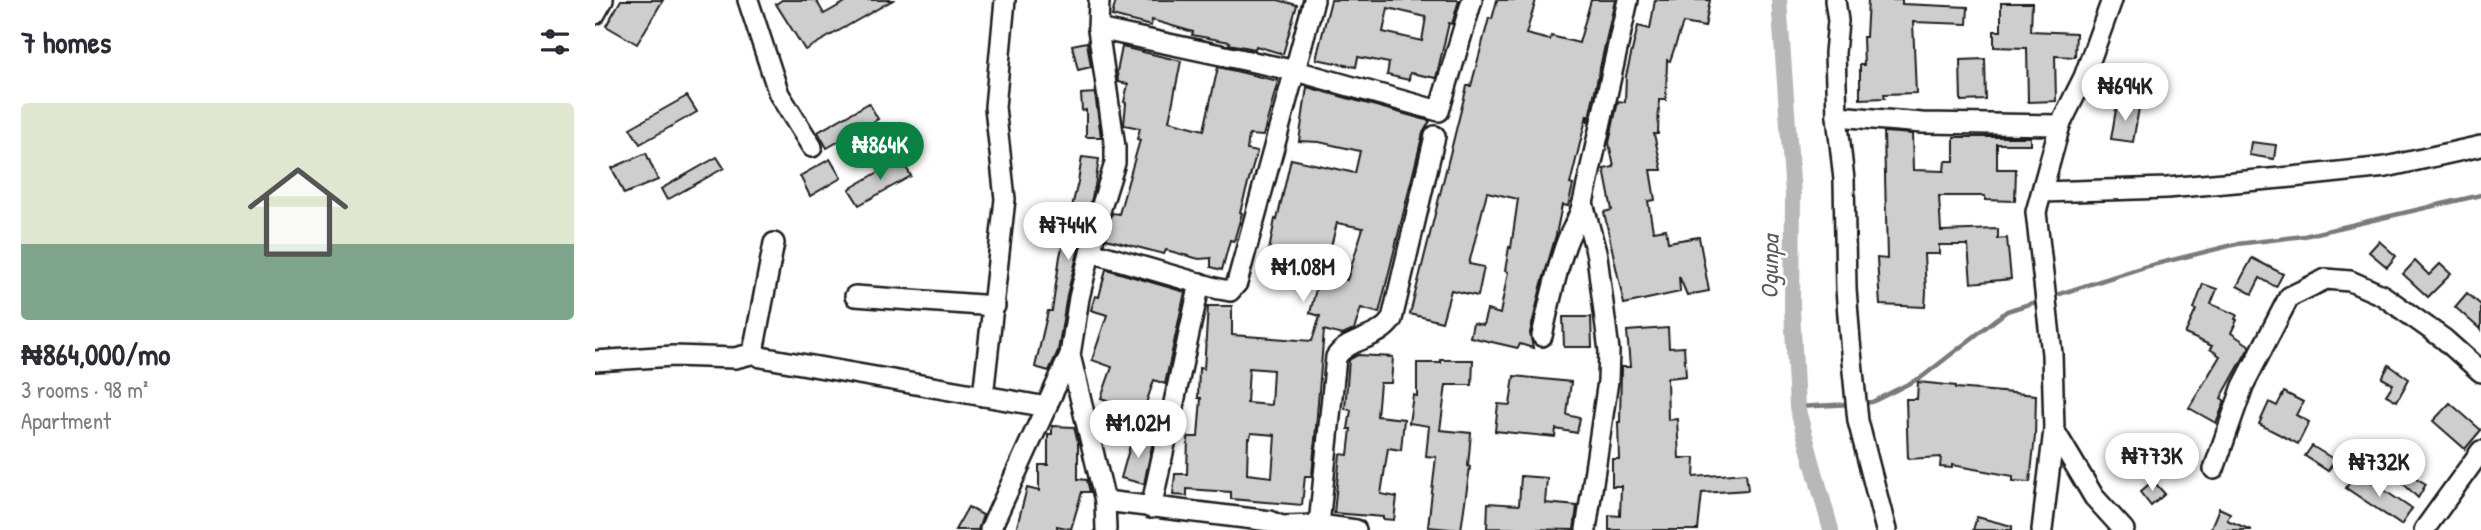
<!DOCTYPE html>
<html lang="en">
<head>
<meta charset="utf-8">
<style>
	body { margin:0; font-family:"Patrick Hand",sans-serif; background:#f7f7f7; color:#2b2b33; height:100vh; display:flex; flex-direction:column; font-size:26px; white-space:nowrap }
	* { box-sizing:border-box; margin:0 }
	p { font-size:23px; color:#7c7c81 }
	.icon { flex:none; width:38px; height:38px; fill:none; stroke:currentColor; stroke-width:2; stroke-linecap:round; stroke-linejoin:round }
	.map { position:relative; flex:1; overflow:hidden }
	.sheet { display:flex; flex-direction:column; background:#fff; width:595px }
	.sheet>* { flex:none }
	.price { position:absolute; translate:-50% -60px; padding:0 16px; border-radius:24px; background:#fff; color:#222; font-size:23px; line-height:46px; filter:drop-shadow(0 2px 4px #0008) }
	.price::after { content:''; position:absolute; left:50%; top:42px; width:21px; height:16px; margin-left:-10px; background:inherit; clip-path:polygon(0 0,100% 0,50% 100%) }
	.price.current { background:#0b8043; color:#fff }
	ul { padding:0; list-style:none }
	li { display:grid; align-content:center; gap:14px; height:371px; padding:0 21px }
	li+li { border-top:2px solid #e1e1e2 }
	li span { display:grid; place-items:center; height:217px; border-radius:7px; color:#555 }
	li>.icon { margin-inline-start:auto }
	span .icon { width:126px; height:126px; fill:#fffc; stroke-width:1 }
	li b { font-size:30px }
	h2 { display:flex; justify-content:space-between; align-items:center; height:84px; padding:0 21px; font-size:30px }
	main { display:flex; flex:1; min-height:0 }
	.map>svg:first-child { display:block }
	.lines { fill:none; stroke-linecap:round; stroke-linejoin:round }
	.stream { stroke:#7a7a7a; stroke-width:4.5 }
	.canal { stroke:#b8b8b8; stroke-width:16 }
	.building { fill:#cecece; stroke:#1c1c1c; stroke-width:2; fill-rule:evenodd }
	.minor-casing { stroke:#1c1c1c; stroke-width:24 }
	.minor { stroke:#fff; stroke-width:19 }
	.labels { text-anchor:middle; stroke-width:5; stroke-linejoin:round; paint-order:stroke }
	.water-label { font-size:24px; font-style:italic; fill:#5a5a5a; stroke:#fff }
</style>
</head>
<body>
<main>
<section class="sheet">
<h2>7 homes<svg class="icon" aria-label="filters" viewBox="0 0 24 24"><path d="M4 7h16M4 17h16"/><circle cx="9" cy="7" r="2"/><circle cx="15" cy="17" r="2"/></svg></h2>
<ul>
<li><span style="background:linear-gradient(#dfe7d0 65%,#7fa58c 0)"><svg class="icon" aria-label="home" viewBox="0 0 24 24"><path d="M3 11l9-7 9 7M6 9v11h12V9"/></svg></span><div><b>₦864,000/mo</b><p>3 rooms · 98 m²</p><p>Apartment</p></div></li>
</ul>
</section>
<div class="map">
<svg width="1886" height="530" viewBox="0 0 1886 530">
	<rect width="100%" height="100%" fill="#fff"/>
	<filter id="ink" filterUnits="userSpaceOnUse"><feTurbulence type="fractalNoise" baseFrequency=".0143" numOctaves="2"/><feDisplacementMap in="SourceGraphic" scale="14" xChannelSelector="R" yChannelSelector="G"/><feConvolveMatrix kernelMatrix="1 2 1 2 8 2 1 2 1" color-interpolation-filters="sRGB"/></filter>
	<g filter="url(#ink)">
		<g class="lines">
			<g class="stream">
				<path d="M1455,297L1549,267L1642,244L1709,236L1886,195"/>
				<path d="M1265,403L1277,402L1327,377L1412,311L1447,300"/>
				<path d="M1202,407L1257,404"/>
			</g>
			<path class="canal" d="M1184,0L1198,195L1197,309L1202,407L1236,530"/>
		</g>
		<g class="building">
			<path d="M26,0H68L42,44L11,26Z"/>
			<path d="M187,0H221L229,14L254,0H298L210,50L181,4Z"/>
			<path d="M521,0H683L702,5L688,54L661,46L660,49L634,44L635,42L597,35L598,32L557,20L556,26L517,16Z"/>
			<path d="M736,0H864L857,24L854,23L841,78L815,73L814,80L792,75L794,63L763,57L761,67L721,59ZM793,8L831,17L827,41L788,32Z"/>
			<path d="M902,0H941L931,34L955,40L956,36L984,43L996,0H1020L993,122L992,115L975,184L978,185L973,206L967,205L961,235L946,287L935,333L938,348L925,344L923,348L875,337L878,323L888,325L892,310L905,314L913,272L910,271L914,247L916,248L923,199L892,192L874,264L889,267L883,296L856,290L847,322L815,314L872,86H876L894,18L897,19Z"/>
			<path d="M1060,0H1115L1110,27L1088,23L1075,61L1072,60L1071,100H1064L1063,134H1059L1067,170H1055L1060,200L1053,201L1058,231L1071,229L1073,242L1104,237L1114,291L1092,295L1084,276L1085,292L1029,304L1009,212L1017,210L1009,169L1019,167L1014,143L1023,101L1030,102L1031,76L1043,26L1055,29Z"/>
			<path d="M1273,0H1307V4L1373,7L1372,24L1318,22L1321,93L1289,94L1290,98L1265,99V65H1269L1268,37H1271Z"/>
			<path d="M1406,3H1437L1436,31L1481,33L1480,57L1460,56L1461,101L1433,102L1432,48L1399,47V31H1406Z"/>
			<path d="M492,42L496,67L483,70L477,45Z"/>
			<path d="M527,47L586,61L574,121L609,130L623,67L683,81L668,136L654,135L652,150L662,152L645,212L647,213L639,241L635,240L627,270L616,267V258L604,259L571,250L569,254L511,239L517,213L524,214L545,140L542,139L545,128L529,125L531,103L529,102L533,84L523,82L522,72Z"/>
			<path d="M1390,59L1391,100L1366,101L1365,60Z"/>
			<path d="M712,87L835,121L828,133L784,313L766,308L759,330L747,335L729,330L717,476H710L707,505L636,499V492L592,489V496L578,495L580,474H592L593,437H603L606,398H603L604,368L609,369L613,306H637V335L717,341L725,316L715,313L721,289L669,277L680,219L682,220L696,159L760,173L765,151L724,142L704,141ZM742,223L768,228L752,280L729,274ZM654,368L678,370L676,405L652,403ZM656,433L680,435L677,477L652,474L653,438H655Z"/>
			<path d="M500,93L506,137H491V110L487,111L486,94Z"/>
			<path d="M92,96L102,112L45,144L35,128Z"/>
			<path d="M274,103L283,119L232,148L223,132Z"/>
			<path d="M1522,104L1544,108L1538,142L1516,139Z"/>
			<path d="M1289,132L1317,134L1318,170L1349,171L1350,161H1359V137H1435V144H1402V169H1421L1420,201L1390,200V196H1344L1346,231L1403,229V239L1412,238L1416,279L1376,283L1373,245H1344V254H1329L1331,292L1330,307L1285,305L1282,258L1292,259Z"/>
			<path d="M1656,142L1681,145L1679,159L1654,155Z"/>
			<path d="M51,153L63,180L29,194L17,168Z"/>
			<path d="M122,157L129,168L72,200L66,189Z"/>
			<path d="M487,157L504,159L500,186L472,295L463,351L454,371L440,367L453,311H457L465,256L483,182Z"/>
			<path d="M235,159L246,178L215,196L205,176Z"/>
			<path d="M306,159L316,176L264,205L254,189Z"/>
			<path d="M1784,241L1801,256L1792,267L1774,252Z"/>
			<path d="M1657,258L1688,274L1681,287L1665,278L1657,294L1642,286Z"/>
			<path d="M1820,261L1834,275L1845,264L1856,274L1833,297L1808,274Z"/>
			<path d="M511,269L590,292L570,384L559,380L548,412L506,398L517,367L497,360L512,315L496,310L500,296L504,297Z"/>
			<path d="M1608,284L1622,289L1616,304L1642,315L1640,319L1642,320L1636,333L1655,346L1626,398L1630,401L1621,423L1594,408L1625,356L1615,349L1617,346L1590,334L1601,310L1599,309Z"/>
			<path d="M1872,293L1886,305V330L1860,307Z"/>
			<path d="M968,317H996L997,347H969Z"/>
			<path d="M1073,328L1074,348L1089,347L1091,376L1072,378L1073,420L1082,419L1084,458H1100L1099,477L1151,473L1153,490L1107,493L1103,530H1014V515L1025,516L1026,486H1017V459H1024L1023,422H1025L1026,367H1035L1032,331Z"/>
			<path d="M763,355L798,357L796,383H785L782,416L809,419L806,450L793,448L786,494L802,497L799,520L788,519V517L739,513L745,454L753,455L756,429H753L756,410L750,409L754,360Z"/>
			<path d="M846,360H878L877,385H851L845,430L876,433L873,466L875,467L866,530L833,527L841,457L831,456L834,426L814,423L818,395L822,396V363H846Z"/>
			<path d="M1794,365L1814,379L1802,401L1791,395L1798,384L1787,378Z"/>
			<path d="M919,376L976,382L972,415L985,418L982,433L961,429L960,437L900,431L903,404L915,405Z"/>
			<path d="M1323,382L1361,386V388L1441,395L1440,436L1435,482L1418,481V476L1357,465V468L1345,467L1346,457L1313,459L1311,399H1322Z"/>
			<path d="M1689,392L1708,402L1701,415L1714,422L1703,444L1664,424L1674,402L1682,406Z"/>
			<path d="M1855,403L1886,430L1870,449L1838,421Z"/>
			<path d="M457,426L479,427L483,442V479L492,480L495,492H487L476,529L462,526V530H421L432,488L444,491V465H453V434H457Z"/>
			<path d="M538,435L558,441L549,484L526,478Z"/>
			<path d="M1717,446L1740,460L1733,471L1710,456Z"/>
			<path d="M1791,460L1831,484L1823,498L1788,464Z"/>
			<path d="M1762,472L1817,509L1806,525L1751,488Z"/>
			<path d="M926,476L952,478L950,503L982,506L979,530L892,528L893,503L924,505Z"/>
			<path d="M1558,481L1570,494L1556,506L1545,492Z"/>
			<path d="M373,507L388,515L383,530H360Z"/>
			<path d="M1624,508L1635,513L1632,520L1656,530H1615Z"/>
			<path d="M1382,517L1417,526V530H1378Z"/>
		</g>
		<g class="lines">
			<defs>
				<g id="minor">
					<path d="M153,0L184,94L217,147"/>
					<path d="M504,0L503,29L520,147V163L506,208L484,298L475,355L510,501L675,521L686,526V530"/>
					<path d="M1240,0L1243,21L1240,53L1242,116L1249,180L1251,289L1255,341L1263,421L1291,530"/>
					<path d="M0,14L8,0"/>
					<path d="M503,29L701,71L844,111L877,0"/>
					<path d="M1242,116L1327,123L1465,125"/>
					<path d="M1447,192L1572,188L1697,177L1791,167L1886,146"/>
					<path d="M988,203L1002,256L1014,351L1013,381L991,530"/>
					<path d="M179,243L159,347L160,353L166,357L452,407"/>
					<path d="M496,252L624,289L635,291L642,283L719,0"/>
					<path d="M260,296L400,306"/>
					<path d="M947,336C954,305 960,274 971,244C976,230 984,219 988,203L1033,0"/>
					<path d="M0,361L78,356L140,358L160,353"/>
					<path d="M388,396L410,199L400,107L410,0"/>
					<path d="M1459,430L1499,497L1529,530"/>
					<path d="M1619,469L1648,386L1694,297L1731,279L1755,281L1787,295L1849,339L1886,372"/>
					<path d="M510,501L511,530"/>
					<path d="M556,508L605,283"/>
					<path d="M724,525L741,357C755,337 784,340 797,319L840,136"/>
					<path d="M686,526L724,525L761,530"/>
					<path d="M395,530L475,355"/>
					<path d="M1447,530L1459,430L1457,354L1441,212L1465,125L1489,77L1517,0"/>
					<path d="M1829,530L1886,451"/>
				</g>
			</defs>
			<use href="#minor" class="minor-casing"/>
			<use href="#minor" class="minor"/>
		</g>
	</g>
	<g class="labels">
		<g class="water-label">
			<text transform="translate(1175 267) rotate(-89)" y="8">Ogunpa</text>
		</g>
	</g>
</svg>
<b class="price" style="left:1530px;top:123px">₦694K</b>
<b class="price current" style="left:285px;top:182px">₦864K</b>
<b class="price" style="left:473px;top:262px">₦744K</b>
<b class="price" style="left:708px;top:304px">₦1.08M</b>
<b class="price" style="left:543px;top:460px">₦1.02M</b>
<b class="price" style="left:1557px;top:493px">₦773K</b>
<b class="price" style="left:1784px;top:499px">₦732K</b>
</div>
</main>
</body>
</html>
